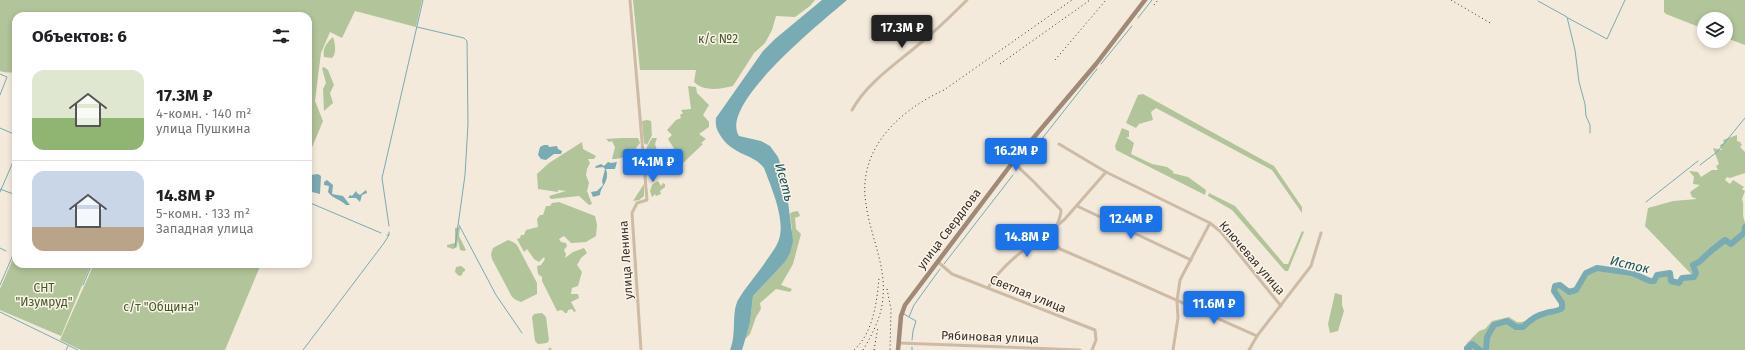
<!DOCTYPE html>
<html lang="ru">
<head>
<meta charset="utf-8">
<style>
	body { margin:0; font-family:"Fira Sans",sans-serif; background:#f2f2f2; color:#202124; height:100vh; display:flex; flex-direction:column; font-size:15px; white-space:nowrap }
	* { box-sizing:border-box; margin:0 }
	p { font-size:13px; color:#757577 }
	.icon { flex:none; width:22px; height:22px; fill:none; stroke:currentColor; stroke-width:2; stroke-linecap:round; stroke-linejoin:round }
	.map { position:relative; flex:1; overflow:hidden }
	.sheet { position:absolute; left:12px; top:12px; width:300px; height:256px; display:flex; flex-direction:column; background:#fff; border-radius:12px; box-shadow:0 2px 6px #0003 }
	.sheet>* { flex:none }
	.fabs { position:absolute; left:1697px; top:12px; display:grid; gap:8px }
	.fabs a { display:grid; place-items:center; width:36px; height:36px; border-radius:50%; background:#fff; box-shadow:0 2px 6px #0003; font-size:20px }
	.price { position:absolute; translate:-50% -34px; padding:0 9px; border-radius:4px; background:#1a73e8; color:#fff; font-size:13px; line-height:26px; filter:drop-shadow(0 1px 2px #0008) }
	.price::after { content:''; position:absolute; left:50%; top:24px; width:12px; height:9px; margin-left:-6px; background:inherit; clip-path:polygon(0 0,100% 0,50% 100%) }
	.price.active { background:#222; color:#fff }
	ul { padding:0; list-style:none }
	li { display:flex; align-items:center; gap:12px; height:100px; padding:0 20px }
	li+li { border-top:1px solid #e0e0e0 }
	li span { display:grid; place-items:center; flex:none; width:112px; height:80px; border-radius:12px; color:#555 }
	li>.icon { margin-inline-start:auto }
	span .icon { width:48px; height:48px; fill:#fffc; stroke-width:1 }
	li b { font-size:17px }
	h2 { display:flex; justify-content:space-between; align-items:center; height:48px; padding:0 20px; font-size:17px }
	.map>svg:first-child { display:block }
	.green { fill:#b2c49a }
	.water { fill:#78abb3 }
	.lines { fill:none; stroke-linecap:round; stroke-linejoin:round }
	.stream { stroke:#78abb3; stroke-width:1 }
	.river { stroke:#78abb3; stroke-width:6 }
	.street { stroke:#cdbba6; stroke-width:3 }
	.secondary { stroke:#a08977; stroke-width:4.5 }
	.rail { stroke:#382e27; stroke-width:1; stroke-dasharray:1 3; stroke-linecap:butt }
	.labels { text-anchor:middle; stroke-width:3; stroke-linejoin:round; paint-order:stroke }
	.park-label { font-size:12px; fill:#435829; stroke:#fbf4e8 }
	.street-label { font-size:12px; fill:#382e27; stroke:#fbf4e8 }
	.water-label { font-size:13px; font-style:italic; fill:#1a535d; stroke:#fbf4e8 }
</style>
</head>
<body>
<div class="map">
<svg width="1745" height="350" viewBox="0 0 1745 350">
	<rect width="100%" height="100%" fill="#f4eadb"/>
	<g class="green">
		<path d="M0,0H422L416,27L355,11L342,38L330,32L321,53L315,101L323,121L308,157V16H16V74C11,71 6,74 0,71Z"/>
		<path d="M633,0H815L810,6L795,17L776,16L772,30L765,43L754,53L733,86C720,89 704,92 694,82L696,70H640Z"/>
		<path d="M1664,0H1745V45L1726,38V19H1704V29L1666,14L1664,12Z"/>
		<path d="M333,37C335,43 337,53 332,58L324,57C322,49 327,42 333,37Z"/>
		<path d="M324,67L328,70L334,85L330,93L333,103L324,111L323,89L326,83L322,68Z"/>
		<path d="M688,86L696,87L697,93L709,105L703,115L709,122V127L699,134L706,139L701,143L703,144L683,163L668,139L672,135L667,130L676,120L681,118L680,115L683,113L681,110L691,109Z"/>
		<path d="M1143,94L1274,166L1302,207V213L1272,170L1156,108L1151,112L1153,120L1139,124L1136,128L1126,123L1138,95Z"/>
		<path d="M647,120L651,121C652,126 651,130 652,135L647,145L644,143L642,121Z"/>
		<path d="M1122,128L1129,131V137H1126L1134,143L1131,154L1152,164L1167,167L1174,172L1172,173L1188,177L1206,190L1205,195L1116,150L1115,146Z"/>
		<path d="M1737,135V141L1740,142L1742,145L1740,147L1745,152V173L1730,178L1727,177L1725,180L1730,184L1733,180L1744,187L1742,189L1745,191L1742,199C1745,206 1741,214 1745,222V350H1464L1467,343L1479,331L1485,329L1492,321L1509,317L1517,322H1522L1554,310H1559L1562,308V303L1554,291L1555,286L1560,285L1569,291L1576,290L1586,273L1597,268L1632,273L1650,281H1654L1657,275L1670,273L1671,281L1679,283L1682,278L1694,277L1645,226L1648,208L1673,201L1697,199L1692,197L1690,192L1700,185L1693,184L1694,177L1689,171L1698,172L1701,177L1712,170H1718L1716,166L1719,164L1713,148L1722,150L1720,145L1724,143L1723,140Z"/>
		<path d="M621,138H638L640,143L636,148L641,157L634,161L625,157L616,159H612L615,147L612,141L609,142L606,139Z"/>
		<path d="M652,138H657L655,144L660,160L654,157L651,163L648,162C646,149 644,151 652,138Z"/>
		<path d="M582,142L583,149L596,156L594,159H588L590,163L587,169L586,175L589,183L587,191L592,204L589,205L579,196L551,199L549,196L566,191L558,190V192L538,189L537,174L549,163Z"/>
		<path d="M658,181L661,186L663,183L665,184V187L660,191L661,194L656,196L655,194L652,197L650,191L652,185Z"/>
		<path d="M644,184V196L639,200L633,201Z"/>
		<path d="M1209,193L1235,206L1284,264H1288L1302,231L1304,232L1288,271H1285L1232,210L1208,196Z"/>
		<path d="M559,202L595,216L597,225L596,236L586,242L571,243L564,236L559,239L561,242L566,243L567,246L564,250L566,254L565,258L573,252L584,248L587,253L581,258L577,265L582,272L578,286L572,288L571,294H578L579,298L571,302L576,311L574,312L572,309L568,310L567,313H565L562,310L557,311L542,281V277L538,274L537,266L541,265L545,259L544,257L539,262L534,259L527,249L524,252L517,239L520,238L521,235H524L526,230L538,227L537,219L540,215H543L546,206H550L552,203Z"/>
		<path d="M798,211L800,216L795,218L796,229L801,234L793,264L781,285L792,289L790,292L776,289L760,303L761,309L756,317L750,334L745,339L750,323L753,296L785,262L792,229L790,214L792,212Z"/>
		<path d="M460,227L459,236L466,250L464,251L460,250L458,240L457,247L453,249L447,247V245L455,243V228Z"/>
		<path d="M508,240L513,242L517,245L537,283V294L521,302L516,300L512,297L492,259L491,254L493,248Z"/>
		<path d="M16,252V264H91L61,336L0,310V289Z"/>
		<path d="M94,264H261L225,350H81L60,340Z"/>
		<path d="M461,266L465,269V271L463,272L462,275L459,276L455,272L456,267Z"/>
		<path d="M1335,293L1342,295V305L1344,311L1338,331L1330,333L1328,324Z"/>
		<path d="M542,313L546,317L549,340L547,343L538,344L535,341L532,317L534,314Z"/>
	</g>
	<g class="water">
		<path d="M822,0H847C824,20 718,104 739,136L761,141L770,146L778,157L785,178L793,241L790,253L785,262L753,296L750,323L742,350H730C737,333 731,314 738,300C745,288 754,278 762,267C767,259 774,251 778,242C787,222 771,187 764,168C754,154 735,156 722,138C717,131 715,126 716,118L763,51L775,39Z"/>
		<path d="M544,145H548L549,147L557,146L558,149L562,151L561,154H554L546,160L541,159L538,155L540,147Z"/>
		<path d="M608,162L611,163L617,162L615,169H606C610,182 601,185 600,195L593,197L591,192L597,191L603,185L602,181L605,169L603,167L595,168L596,166L601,164L604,166Z"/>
		<path d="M318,174L321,176L320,194L312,192L308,189V178L311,175Z"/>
		<path d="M327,180L333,185L332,194L343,196L350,205H346C340,199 333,199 328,192L329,186L324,185V182Z"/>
		<path d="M366,190L367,193L362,195L360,202L356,198H348L350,195L352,196L356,191L357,193L360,195Z"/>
	</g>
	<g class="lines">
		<g class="stream">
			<path d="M1538,1L1567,17L1575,50L1579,82L1585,104L1586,116L1590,125V133"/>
			<path d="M1138,18L1152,0"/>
			<path d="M1568,18L1607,39L1625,0"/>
			<path d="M417,27L464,38L467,41L468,124L465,175L455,247"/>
			<path d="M1101,64L1132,26"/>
			<path d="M0,74L7,77L0,95"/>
			<path d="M0,128L16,135"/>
			<path d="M1022,164L1097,69"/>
			<path d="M1700,165L1717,152L1745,118"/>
			<path d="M0,189L16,195"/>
			<path d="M0,192L16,155"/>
			<path d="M308,202L381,233"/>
			<path d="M1646,202L1698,161"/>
			<path d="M459,225L496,295L522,333"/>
			<path d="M389,226L382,178L423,0"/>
			<path d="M387,235H389V232"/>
			<path d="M0,248L6,251"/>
			<path d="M944,264L1013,175"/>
			<path d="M0,285L16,248"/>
			<path d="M83,285L92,264"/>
			<path d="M0,312L78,350"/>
			<path d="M904,314L909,317L914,305L940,269"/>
			<path d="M909,317L916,321L913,331L912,340"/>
			<path d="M66,350L68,346"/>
			<path d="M303,350L384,243L389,235"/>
			<path d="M912,350V347"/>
		</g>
		<g class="river">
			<path d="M1469,350L1467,348L1472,344L1480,350"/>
			<path d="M1486,350L1487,337L1494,325L1507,321L1516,327H1523C1529,321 1535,316 1543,314C1549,311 1558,312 1562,308V303L1554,291L1555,286L1560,285L1569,292L1576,290L1586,273L1597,268L1632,273L1650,281H1654L1657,275L1670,273L1671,281L1679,283L1682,278L1694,277L1696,273L1693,265L1699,262L1712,250L1725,240L1731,244L1744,233L1745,227"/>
		</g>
		<g class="street">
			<path d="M630,0L647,200L637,203L632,213L641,350"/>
			<path d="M852,110C868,81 899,62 924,40C939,28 953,14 967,0"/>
			<path d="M1059,144L1106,172L1210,223L1221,232L1281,306"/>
			<path d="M1013,162L1033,181L1061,210C1061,225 1045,236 1060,249C1126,277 1191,307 1257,336"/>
			<path d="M1077,206L1191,260"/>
			<path d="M938,262L952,274L1095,330L1096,340L1092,350"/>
			<path d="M988,288C1006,258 1038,241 1064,220L1106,172"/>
			<path d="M899,343L1080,350"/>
			<path d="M550,349V350"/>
			<path d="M1173,350L1178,318L1177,301L1180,280L1210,223"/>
			<path d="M1249,350L1257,336L1311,266L1321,233"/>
		</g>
		<path class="secondary" d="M898,350L901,316L905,305L1013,162L1096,64L1145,0"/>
		<g class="rail">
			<path d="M1451,0L1492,24"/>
			<path d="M1154,5L1158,0"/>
			<path d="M1055,60L1106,0"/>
			<path d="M1000,64L1090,0"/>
			<path d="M887,289L891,309L890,350"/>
			<path d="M854,350C873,333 877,302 879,278"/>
			<path d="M863,350C873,333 882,316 883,296C886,265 870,235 866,204C857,150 898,111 944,90L1072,0"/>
			<path d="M874,350L878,327"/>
		</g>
	</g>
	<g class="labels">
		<g class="park-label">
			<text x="718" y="43">к/с №2</text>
			<text x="44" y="292">СНТ<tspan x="44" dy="14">"Изумруд"</tspan></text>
			<text x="161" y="311">с/т "Община"</text>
		</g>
		<g class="street-label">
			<text transform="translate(949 229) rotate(-53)" y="4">улица Свердлова</text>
			<text transform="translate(1252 258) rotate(49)" y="4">Ключевая улица</text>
			<text transform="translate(626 260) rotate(-94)" y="4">улица Ленина</text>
			<text transform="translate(1028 294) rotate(22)" y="4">Светлая улица</text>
			<text transform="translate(990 337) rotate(2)" y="4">Рябиновая улица</text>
		</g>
		<g class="water-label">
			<text transform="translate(785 182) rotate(75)" y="5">Исеть</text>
			<text transform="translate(1630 264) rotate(13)" y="5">Исток</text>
		</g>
	</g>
</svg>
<div class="fabs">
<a><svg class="icon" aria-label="layers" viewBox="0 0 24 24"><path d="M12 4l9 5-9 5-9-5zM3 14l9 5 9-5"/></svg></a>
</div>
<b class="price active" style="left:902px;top:49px">17.3M ₽</b>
<b class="price" style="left:1016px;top:172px">16.2M ₽</b>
<b class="price" style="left:653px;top:183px">14.1M ₽</b>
<b class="price" style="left:1131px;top:240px">12.4M ₽</b>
<b class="price" style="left:1027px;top:258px">14.8M ₽</b>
<b class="price" style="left:1214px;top:325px">11.6M ₽</b>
<section class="sheet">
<h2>Объектов: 6<svg class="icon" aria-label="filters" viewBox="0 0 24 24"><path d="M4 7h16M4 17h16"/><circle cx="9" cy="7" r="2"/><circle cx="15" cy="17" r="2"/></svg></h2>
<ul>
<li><span style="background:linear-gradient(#dfe7d0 60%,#8fb573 0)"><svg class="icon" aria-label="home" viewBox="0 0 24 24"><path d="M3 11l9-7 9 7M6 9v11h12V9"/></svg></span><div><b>17.3M ₽</b><p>4-комн. · 140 m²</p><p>улица Пушкина</p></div></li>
<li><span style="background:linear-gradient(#c9d6e8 70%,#b9a48a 0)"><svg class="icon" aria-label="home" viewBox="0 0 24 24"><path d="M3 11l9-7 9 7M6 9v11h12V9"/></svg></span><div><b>14.8M ₽</b><p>5-комн. · 133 m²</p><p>Западная улица</p></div></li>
</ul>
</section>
</div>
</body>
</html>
